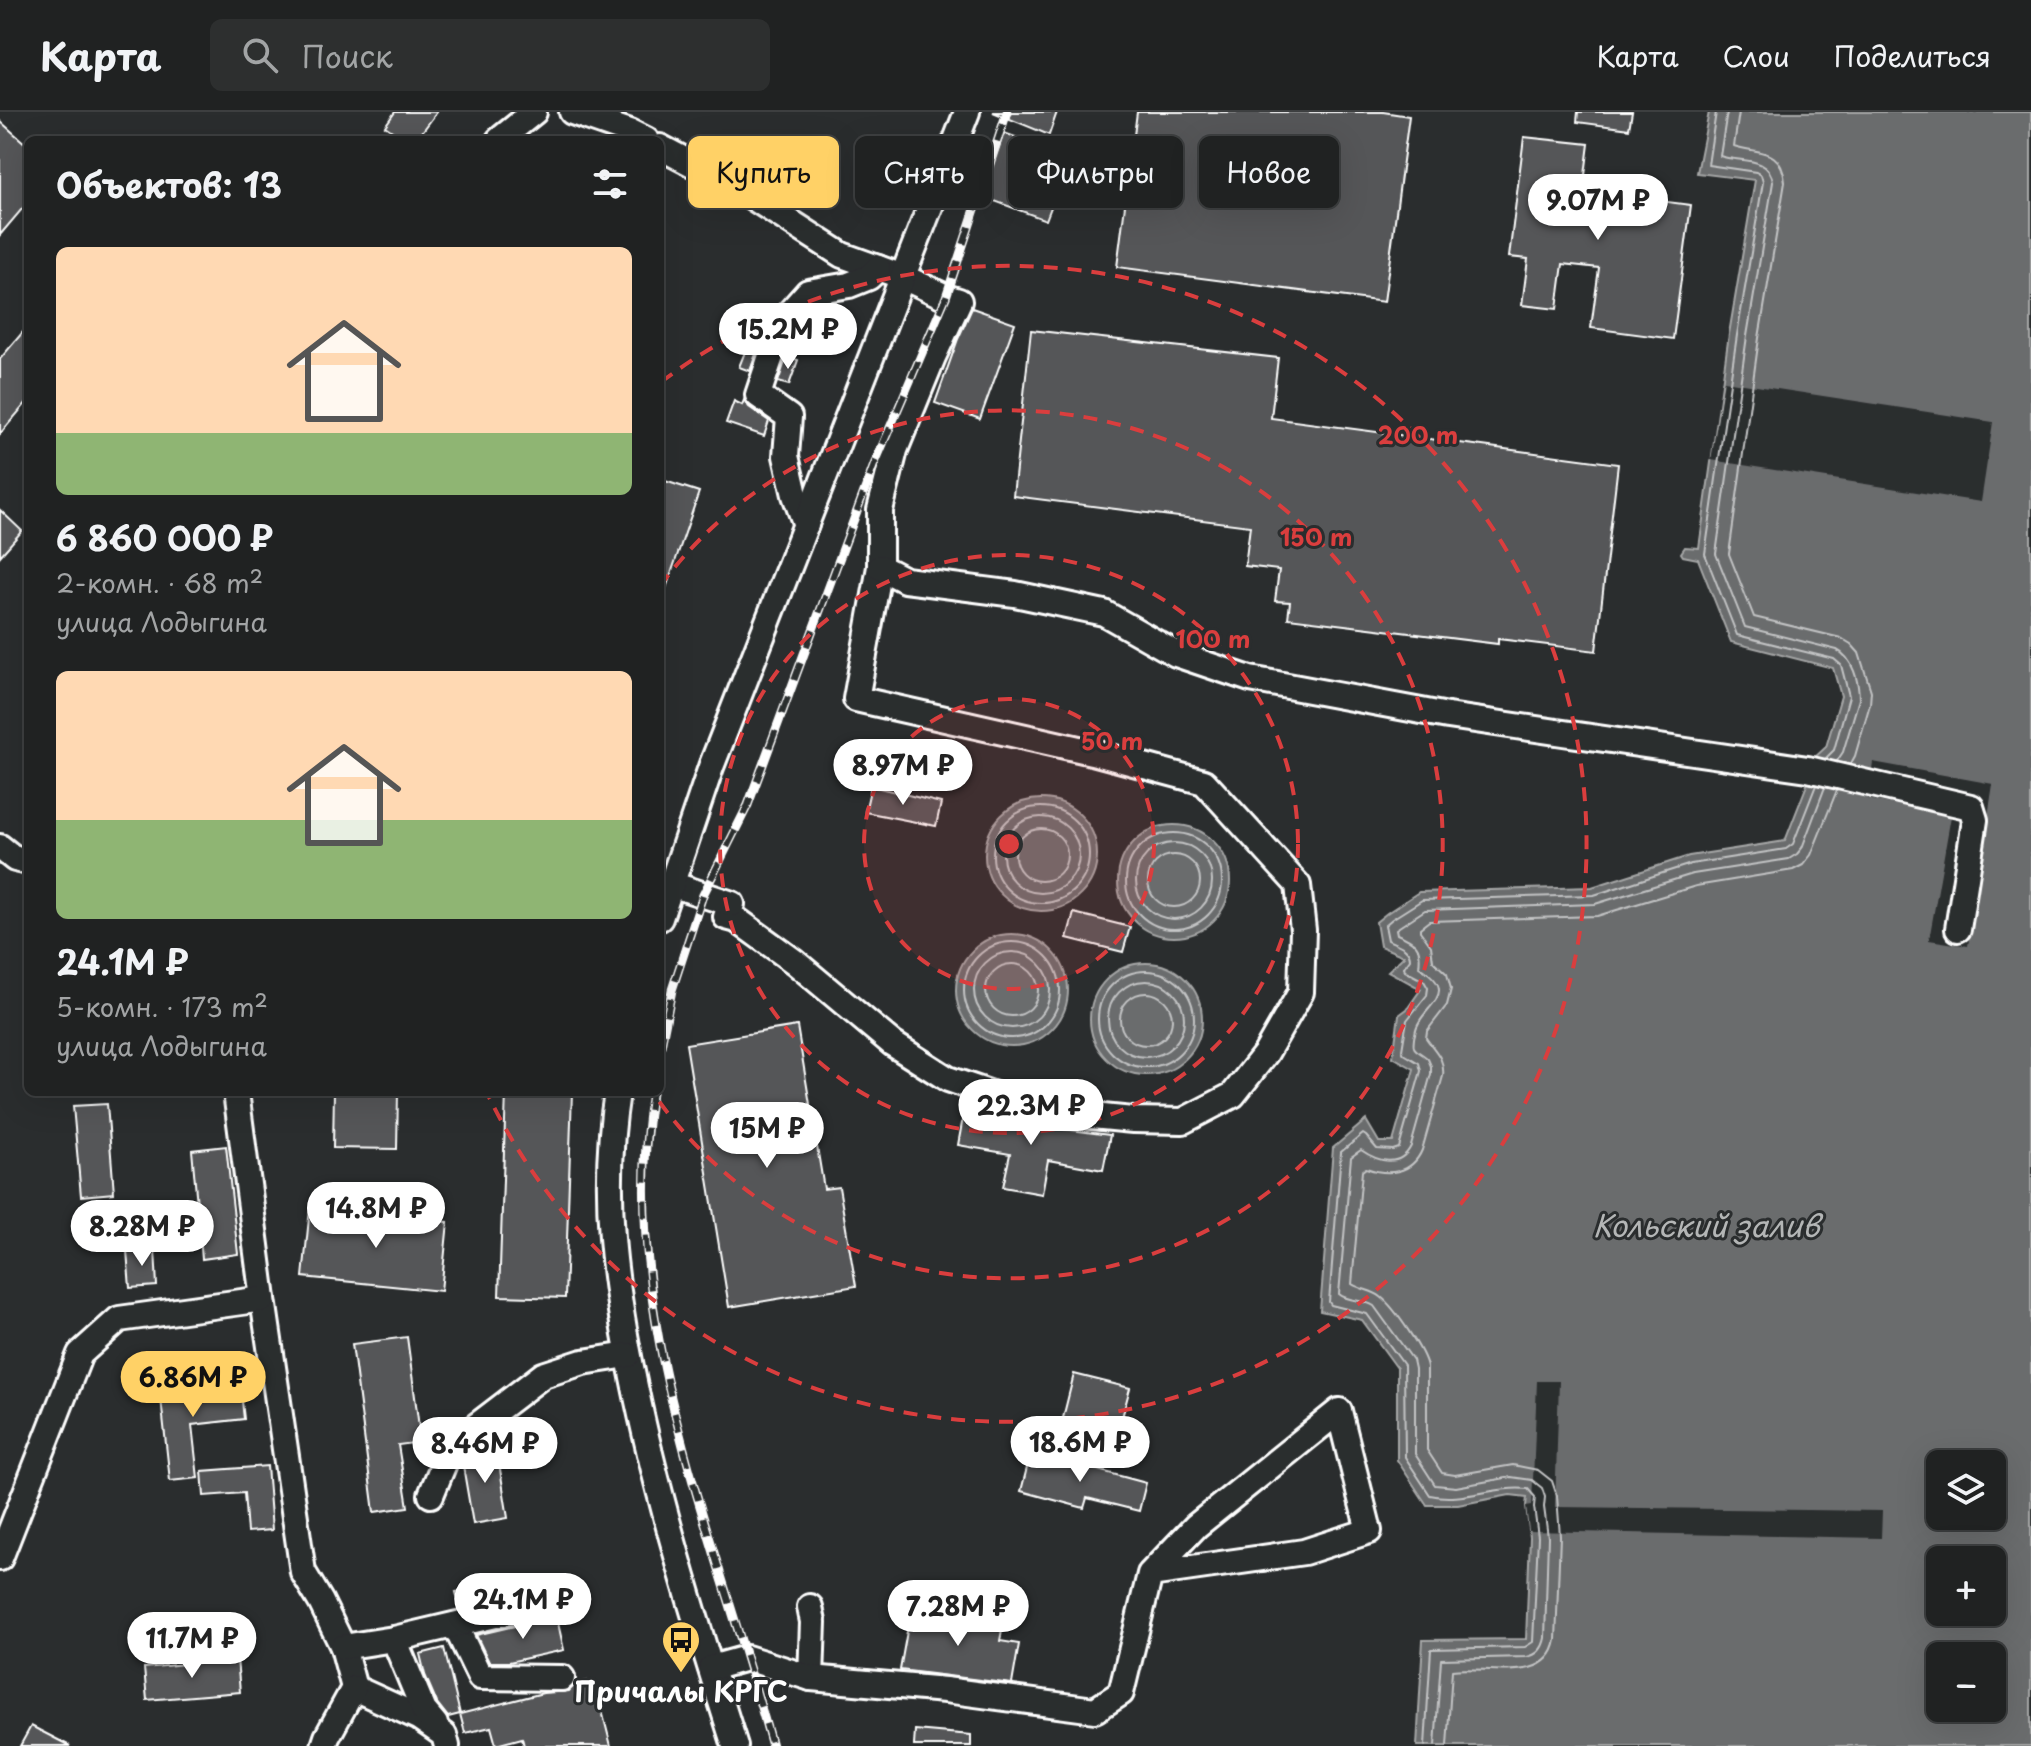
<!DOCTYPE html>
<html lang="ru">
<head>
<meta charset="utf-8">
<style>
	body { margin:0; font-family:"Playpen Sans",sans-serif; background:#2d2f2f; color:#f1f3f6; height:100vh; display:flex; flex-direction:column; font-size:30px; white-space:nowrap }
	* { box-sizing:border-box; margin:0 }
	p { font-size:26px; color:#a2a4a5 }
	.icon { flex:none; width:44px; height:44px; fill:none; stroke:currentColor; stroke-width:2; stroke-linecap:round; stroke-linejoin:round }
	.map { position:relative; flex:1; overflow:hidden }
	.drawer { position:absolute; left:24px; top:24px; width:640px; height:960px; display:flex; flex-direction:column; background:#202222; border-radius:12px; box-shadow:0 8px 32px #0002,0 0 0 2px #3d3f40 }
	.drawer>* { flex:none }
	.guide { position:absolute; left:688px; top:24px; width:760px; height:72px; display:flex; gap:16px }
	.fabs { position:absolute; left:1926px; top:1338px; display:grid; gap:16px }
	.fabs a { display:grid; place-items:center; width:80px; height:80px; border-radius:12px; background:#202222; box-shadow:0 8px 32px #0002,0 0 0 2px #3d3f40; font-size:40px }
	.price { position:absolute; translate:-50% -68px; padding:0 18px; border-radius:28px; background:#fff; color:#222; font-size:26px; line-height:52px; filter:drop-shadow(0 2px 4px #0008) }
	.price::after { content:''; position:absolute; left:50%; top:48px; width:24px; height:18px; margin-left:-12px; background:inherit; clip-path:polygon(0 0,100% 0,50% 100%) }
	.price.on { background:#ffd166; color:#111 }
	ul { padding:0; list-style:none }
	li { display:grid; align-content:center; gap:16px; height:424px; padding:0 32px }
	li span { display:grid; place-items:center; height:248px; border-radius:12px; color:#555 }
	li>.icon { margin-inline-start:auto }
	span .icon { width:144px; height:144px; fill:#fffc; stroke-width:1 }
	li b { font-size:34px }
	h2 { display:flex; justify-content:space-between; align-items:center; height:96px; padding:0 32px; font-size:34px }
	.pill { padding:0 28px; border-radius:12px; background:#202222; box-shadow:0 8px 32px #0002,0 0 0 2px #3d3f40; font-size:28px; line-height:72px }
	.pill.on { background:#ffd166; color:#111 }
	header { display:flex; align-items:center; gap:48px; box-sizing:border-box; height:112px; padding:0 40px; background:#202222; border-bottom:2px solid #3d3f40 }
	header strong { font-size:38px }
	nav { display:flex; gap:44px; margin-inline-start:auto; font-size:28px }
	.search { width:560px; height:72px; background:#2d2f2f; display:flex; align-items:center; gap:20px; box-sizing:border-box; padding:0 28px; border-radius:12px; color:#a2a4a5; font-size:30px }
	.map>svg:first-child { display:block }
	.water { fill:#6a6c6d; stroke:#a6a7a7; stroke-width:2; fill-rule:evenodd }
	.pier { fill:#2a2d2e }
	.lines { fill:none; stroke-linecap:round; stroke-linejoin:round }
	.shore { stroke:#c3c4c5; stroke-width:2 }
	.building { fill:#555758; stroke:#fff; stroke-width:2 }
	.minor-casing { stroke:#fff; stroke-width:30 }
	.minor { stroke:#2a2d2e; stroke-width:24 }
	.rail-casing { stroke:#fff; stroke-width:9 }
	.rail { stroke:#2a2d2e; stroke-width:6; stroke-dasharray:18; stroke-linecap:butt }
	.ring { fill:none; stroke:#da3e3e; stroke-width:4; stroke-dasharray:14 10 }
	.labels { text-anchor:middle; stroke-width:6; stroke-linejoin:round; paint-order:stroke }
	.poi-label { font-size:28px; font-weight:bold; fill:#fff; stroke:#2a2d2e }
	.water-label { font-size:30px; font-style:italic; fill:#b4b6b6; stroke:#2a2d2e }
	.centre { fill:#da3e3e; stroke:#2a2d2e; stroke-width:4 }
	.ring-label { font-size:24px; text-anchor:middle; font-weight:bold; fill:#da3e3e; stroke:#2a2d2e; stroke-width:6; stroke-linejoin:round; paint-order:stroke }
</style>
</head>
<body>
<header>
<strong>Карта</strong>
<div class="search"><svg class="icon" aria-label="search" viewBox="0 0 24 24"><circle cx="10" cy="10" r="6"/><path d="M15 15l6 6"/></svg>Поиск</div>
<nav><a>Карта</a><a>Слои</a><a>Поделиться</a></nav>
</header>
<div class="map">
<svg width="2031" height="1634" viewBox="0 0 2031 1634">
	<rect width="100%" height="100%" fill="#2a2d2e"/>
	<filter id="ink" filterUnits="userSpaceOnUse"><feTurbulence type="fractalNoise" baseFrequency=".0125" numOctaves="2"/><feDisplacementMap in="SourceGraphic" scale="16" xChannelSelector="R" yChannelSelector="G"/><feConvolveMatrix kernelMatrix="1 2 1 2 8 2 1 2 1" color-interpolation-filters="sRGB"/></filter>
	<g filter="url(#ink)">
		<g class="water">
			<path d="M1709,0H2031V1634H1417L1423,1528L1526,1527L1530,1425L1526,1394L1527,1385L1510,1383L1458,1393H1427L1397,1348V1256L1362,1208L1320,1199L1333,1036L1366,1008L1379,1030H1393L1414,957L1393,945L1399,903L1407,897L1421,877L1388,859L1404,844L1380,834L1376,810L1387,801L1419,780L1592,775L1689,744L1785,729L1808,670L1813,647L1826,635L1841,584L1833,556L1731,530L1698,447L1683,444L1681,441L1685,435L1699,436L1729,222L1755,68L1697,61ZM1940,1352H1992V1404H1940ZM1940,1448H1992V1500H1940ZM1940,1544H1992V1596H1940Z"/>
			<circle cx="1041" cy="743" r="56"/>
			<circle cx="1174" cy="769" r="56"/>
			<circle cx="1012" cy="878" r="56"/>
			<circle cx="1146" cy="907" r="56"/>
		</g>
		<g class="pier">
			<path d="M1724,269L1993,310L1981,390L1711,348Z"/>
			<path d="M1813,647L1872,657L1873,650L1993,672L1968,834L1929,828L1951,704L1867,687L1868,679L1808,670Z"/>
			<path d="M1537,1269H1559L1555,1395L1882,1399L1881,1426L1529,1419L1526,1394L1532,1393Z"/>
		</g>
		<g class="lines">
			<g class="shore">
				<path d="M1716,0L1708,53L1756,60L1761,63L1763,70L1737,223L1705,442L1737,523L1834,547L1841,553L1849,584L1834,638L1825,647"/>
				<path d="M1727,0L1720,44C1739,51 1769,43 1773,70L1747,224L1716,442L1745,515L1837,538C1853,546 1859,570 1859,587L1843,640L1837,649"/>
				<path d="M1739,0L1734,34C1758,42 1782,35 1785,70L1759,226L1729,442L1754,505L1841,526L1851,532L1859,541L1871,579L1870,592L1855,644L1850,653"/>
				<circle cx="1041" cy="743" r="48"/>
				<circle cx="1041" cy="743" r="38"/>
				<circle cx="1041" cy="743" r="26"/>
				<circle cx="1174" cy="769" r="48"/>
				<circle cx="1174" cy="769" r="38"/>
				<circle cx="1174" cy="769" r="26"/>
				<circle cx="1012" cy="878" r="48"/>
				<circle cx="1012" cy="878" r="38"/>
				<circle cx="1012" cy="878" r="26"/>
				<circle cx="1146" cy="907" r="48"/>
				<circle cx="1146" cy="907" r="38"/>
				<circle cx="1146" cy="907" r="26"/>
				<path d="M1425,1634L1431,1537L1525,1535L1533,1530L1538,1425L1534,1395L1535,1385L1528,1377C1495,1373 1462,1391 1430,1383L1405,1345L1404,1253L1367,1202L1331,1193L1329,1190L1341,1040L1363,1022L1366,1024L1377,1037L1393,1038L1399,1036L1421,959L1419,951L1404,942L1402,938L1407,908L1427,883L1428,876L1424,869L1405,859L1404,855L1410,847C1410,835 1397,833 1388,828L1385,813L1392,807L1422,788L1594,783L1691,752L1786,737L1793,732L1816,673"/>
				<path d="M1435,1634L1441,1547L1527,1545C1538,1543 1543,1536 1545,1526L1548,1425L1544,1395L1545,1385L1542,1376L1532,1368L1511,1365L1456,1375L1435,1373L1415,1342V1257L1413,1248L1374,1194C1363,1187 1348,1190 1339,1182L1351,1045L1361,1038C1377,1049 1400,1057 1411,1034L1431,962V954L1428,947C1425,943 1415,939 1414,935C1413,934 1414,924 1415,922C1418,894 1465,883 1419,855C1422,834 1416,830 1397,822L1396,817L1425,798L1595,792L1693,762L1789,747L1797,742L1802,736L1825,675"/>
				<path d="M1447,1634L1452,1558C1485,1553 1548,1574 1556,1528L1560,1424L1557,1384L1552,1369L1538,1358L1513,1353L1455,1363L1442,1361L1427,1338V1255C1425,1240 1394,1195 1381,1185C1373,1178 1361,1178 1352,1172L1362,1059L1366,1056C1388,1064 1412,1062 1422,1038L1443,964C1445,946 1435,939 1426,926L1427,919L1447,893L1451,877L1447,862L1433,849L1431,834L1420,819V816L1429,809L1597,804L1696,774L1793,758L1803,753L1811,743L1837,678"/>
			</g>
		</g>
		<g class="building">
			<path d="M395,0H437L416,28H405L385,14Z"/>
			<path d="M993,0H1057L1049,23Z"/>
			<path d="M1137,0H1383L1409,4L1384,190L1117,155Z"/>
			<path d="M1578,0H1632L1629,17L1577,10Z"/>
			<path d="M0,9L28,34V90L0,123Z"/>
			<path d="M1004,21L1024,28L1017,47L1063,64L1046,108L981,84Z"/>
			<path d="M1524,25L1589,32L1583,79L1691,93L1673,227L1591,216L1599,156L1563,152L1557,197L1522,193L1528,147L1509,145Z"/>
			<path d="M972,196L1015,211L980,307L935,291L958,227Z"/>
			<path d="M28,214V289L0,322V247Z"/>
			<path d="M1031,218L1278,246L1271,306L1618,352L1596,539L1498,527V532L1288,506L1290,490L1275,489L1279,458L1245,454L1250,414L1013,384Z"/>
			<path d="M749,230L759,233L750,259L739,255Z"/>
			<path d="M787,244L798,248L789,273L778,270Z"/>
			<path d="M744,288L749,295L769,309L764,324L726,311L734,289L742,293Z"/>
			<path d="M665,369L699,380L663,485H660V383Z"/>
			<path d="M0,398L22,419L0,444Z"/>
			<path d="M871,674L941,691L936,714L865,700Z"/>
			<path d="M1074,801L1130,815L1123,840L1067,826Z"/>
			<path d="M797,914L824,1077L839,1075L856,1174L729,1195L686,932Z"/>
			<path d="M334,980H398L397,1037L333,1036Z"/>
			<path d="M506,980H572L565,1186L499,1184Z"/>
			<path d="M107,992L114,1081L81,1084L73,994Z"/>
			<path d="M965,995L1007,1003L1039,1014L1110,1023L1103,1058L1048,1048L1042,1082L1003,1075L1010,1042L958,1033Z"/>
			<path d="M226,1034L238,1142L202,1147L192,1038Z"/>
			<path d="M310,1096L448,1110L441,1179L303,1165Z"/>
			<path d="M155,1137L157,1174L130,1176L127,1139Z"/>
			<path d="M407,1225L421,1330L398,1333L408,1395L374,1400L352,1232Z"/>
			<path d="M1074,1262L1130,1276L1117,1324L1062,1310Z"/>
			<path d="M187,1265L188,1277L240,1271L244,1307L192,1313L198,1366L170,1369L159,1268Z"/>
			<path d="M496,1333L508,1406L473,1412L462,1348L470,1338Z"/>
			<path d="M1031,1340L1146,1371L1139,1399L1087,1386L1084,1396L1021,1379Z"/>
			<path d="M267,1354L272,1418L247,1420L244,1381L204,1384L202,1359Z"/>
			<path d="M524,1465L527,1480L460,1496L456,1480Z"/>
			<path d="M911,1497L1003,1512L1000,1529L1019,1532L1012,1572L900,1558Z"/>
			<path d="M556,1502L564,1538L509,1550H489L476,1523L541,1508Z"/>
			<path d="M444,1536L460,1602L448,1605L437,1591L425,1563L420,1542Z"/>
			<path d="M237,1547L240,1580L147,1588L144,1556Z"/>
			<path d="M587,1569L592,1589L599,1587L611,1634H524L522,1626L496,1633L491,1615L465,1621L460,1602L543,1581L569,1579L575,1572Z"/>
			<path d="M31,1614L70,1634H20Z"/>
			<path d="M915,1618L971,1623V1634H914Z"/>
		</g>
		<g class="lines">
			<defs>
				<g id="minor">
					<path d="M572,0L630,20L646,28"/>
					<path d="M499,28L534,0"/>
					<path d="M660,35L738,76L842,143L903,165L946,185L959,189L933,245L895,338L880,398V455L856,587L1092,640L1204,670L1298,773L1303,818L1301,880L1266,941L1233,983L1183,1009L1133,1008L1041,999L948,967L893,932L795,850L737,808L726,805"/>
					<path d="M806,413L795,383L786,344L789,305L758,283L783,208L808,180L849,173L869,165L878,156"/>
					<path d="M880,455L905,468L1015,482L1104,501L1176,542L1250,567L1448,604L1808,657L1971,695L1975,708L1958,817"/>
					<path d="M0,735L15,747L28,750"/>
					<path d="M660,772H671L732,792"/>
					<path d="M660,806L711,655L967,0"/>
					<path d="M236,980L263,1187L303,1460L321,1490L343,1535L354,1576L418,1605L444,1623L447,1634"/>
					<path d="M617,980C601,1080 614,1172 634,1270C659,1393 697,1514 735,1634"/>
					<path d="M431,1383L447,1344L458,1328L543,1263L583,1250L628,1243"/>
					<path d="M0,1446L80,1242L119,1207L263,1187"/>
					<path d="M810,1495L813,1510L811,1566"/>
					<path d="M455,1513L480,1565L562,1566"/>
					<path d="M394,1527L424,1599L435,1612"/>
					<path d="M343,1535L394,1527L538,1493"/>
					<path d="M711,1556L747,1546L811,1566L945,1578L1095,1598L1121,1581L1150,1462L1196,1414L1339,1299L1369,1419L1304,1440L1150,1462"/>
					<path d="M324,1634L327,1625L354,1576"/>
				</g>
			</defs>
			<use href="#minor" class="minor-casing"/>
			<use href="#minor" class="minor"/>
			<defs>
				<g id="rail">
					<path d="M660,939L672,878L703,783L748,693L874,353L946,185L1007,0"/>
					<path d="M652,980C625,1147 674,1312 723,1470C740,1525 757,1579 772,1634"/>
				</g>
			</defs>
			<use href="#rail" class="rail-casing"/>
			<use href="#rail" class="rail"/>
		</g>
	</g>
	<circle cx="1009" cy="732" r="145" fill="#da3e3e" fill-opacity=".12"/>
	<g class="ring">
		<circle cx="1009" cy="732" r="145"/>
		<circle cx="1009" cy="732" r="289"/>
		<path d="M660 474A434 434 0 1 1 653 981"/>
		<path d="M661 270A578 578 0 1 1 487 981"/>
	</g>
	<defs>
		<symbol id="bus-pin" viewBox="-11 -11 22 30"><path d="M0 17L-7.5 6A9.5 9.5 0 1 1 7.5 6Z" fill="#ffd166" stroke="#2a2d2e"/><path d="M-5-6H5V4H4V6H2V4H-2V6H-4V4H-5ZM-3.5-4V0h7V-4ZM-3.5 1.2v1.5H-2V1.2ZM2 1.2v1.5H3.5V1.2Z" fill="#111"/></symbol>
	</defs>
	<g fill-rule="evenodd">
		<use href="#bus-pin" x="659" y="1506" width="44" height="60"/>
	</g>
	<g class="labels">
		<g class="poi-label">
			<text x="681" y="1590">Причалы КРГС</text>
		</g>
		<g class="water-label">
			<text x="1706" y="1125">Кольский залив</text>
		</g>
	</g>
	<circle cx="1009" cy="732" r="12" class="centre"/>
	<g class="ring-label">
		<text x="1418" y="332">200 m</text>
		<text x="1316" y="434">150 m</text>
		<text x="1213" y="536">100 m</text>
		<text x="1112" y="638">50 m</text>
	</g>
</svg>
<div class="fabs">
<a><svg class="icon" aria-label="layers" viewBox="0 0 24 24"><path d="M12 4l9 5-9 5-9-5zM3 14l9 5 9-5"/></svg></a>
<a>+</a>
<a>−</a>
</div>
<b class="price" style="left:1598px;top:130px">9.07M ₽</b>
<b class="price" style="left:788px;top:259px">15.2M ₽</b>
<b class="price" style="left:903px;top:695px">8.97M ₽</b>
<b class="price" style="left:1031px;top:1035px">22.3M ₽</b>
<b class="price" style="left:767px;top:1058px">15M ₽</b>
<b class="price" style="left:376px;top:1138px">14.8M ₽</b>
<b class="price" style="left:142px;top:1156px">8.28M ₽</b>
<b class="price on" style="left:193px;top:1307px">6.86M ₽</b>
<b class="price" style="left:1080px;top:1372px">18.6M ₽</b>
<b class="price" style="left:485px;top:1373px">8.46M ₽</b>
<b class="price" style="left:523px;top:1529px">24.1M ₽</b>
<b class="price" style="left:958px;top:1536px">7.28M ₽</b>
<b class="price" style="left:192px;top:1568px">11.7M ₽</b>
<div class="guide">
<a class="pill on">Купить</a>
<a class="pill">Снять</a>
<a class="pill">Фильтры</a>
<a class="pill">Новое</a>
</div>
<section class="drawer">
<h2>Объектов: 13<svg class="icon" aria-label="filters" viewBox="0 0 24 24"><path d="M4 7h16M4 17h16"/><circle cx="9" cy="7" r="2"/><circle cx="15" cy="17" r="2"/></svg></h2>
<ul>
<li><span style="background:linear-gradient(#ffd9b3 75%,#8fb573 0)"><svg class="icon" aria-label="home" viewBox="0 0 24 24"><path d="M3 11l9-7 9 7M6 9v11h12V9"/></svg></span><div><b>6 860 000 ₽</b><p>2-комн. · 68 m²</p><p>улица Лодыгина</p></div></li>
<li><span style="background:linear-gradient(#ffd9b3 60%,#8fb573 0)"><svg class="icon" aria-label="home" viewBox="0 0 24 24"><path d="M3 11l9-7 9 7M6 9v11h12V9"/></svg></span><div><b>24.1M ₽</b><p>5-комн. · 173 m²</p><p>улица Лодыгина</p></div></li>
</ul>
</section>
</div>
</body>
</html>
